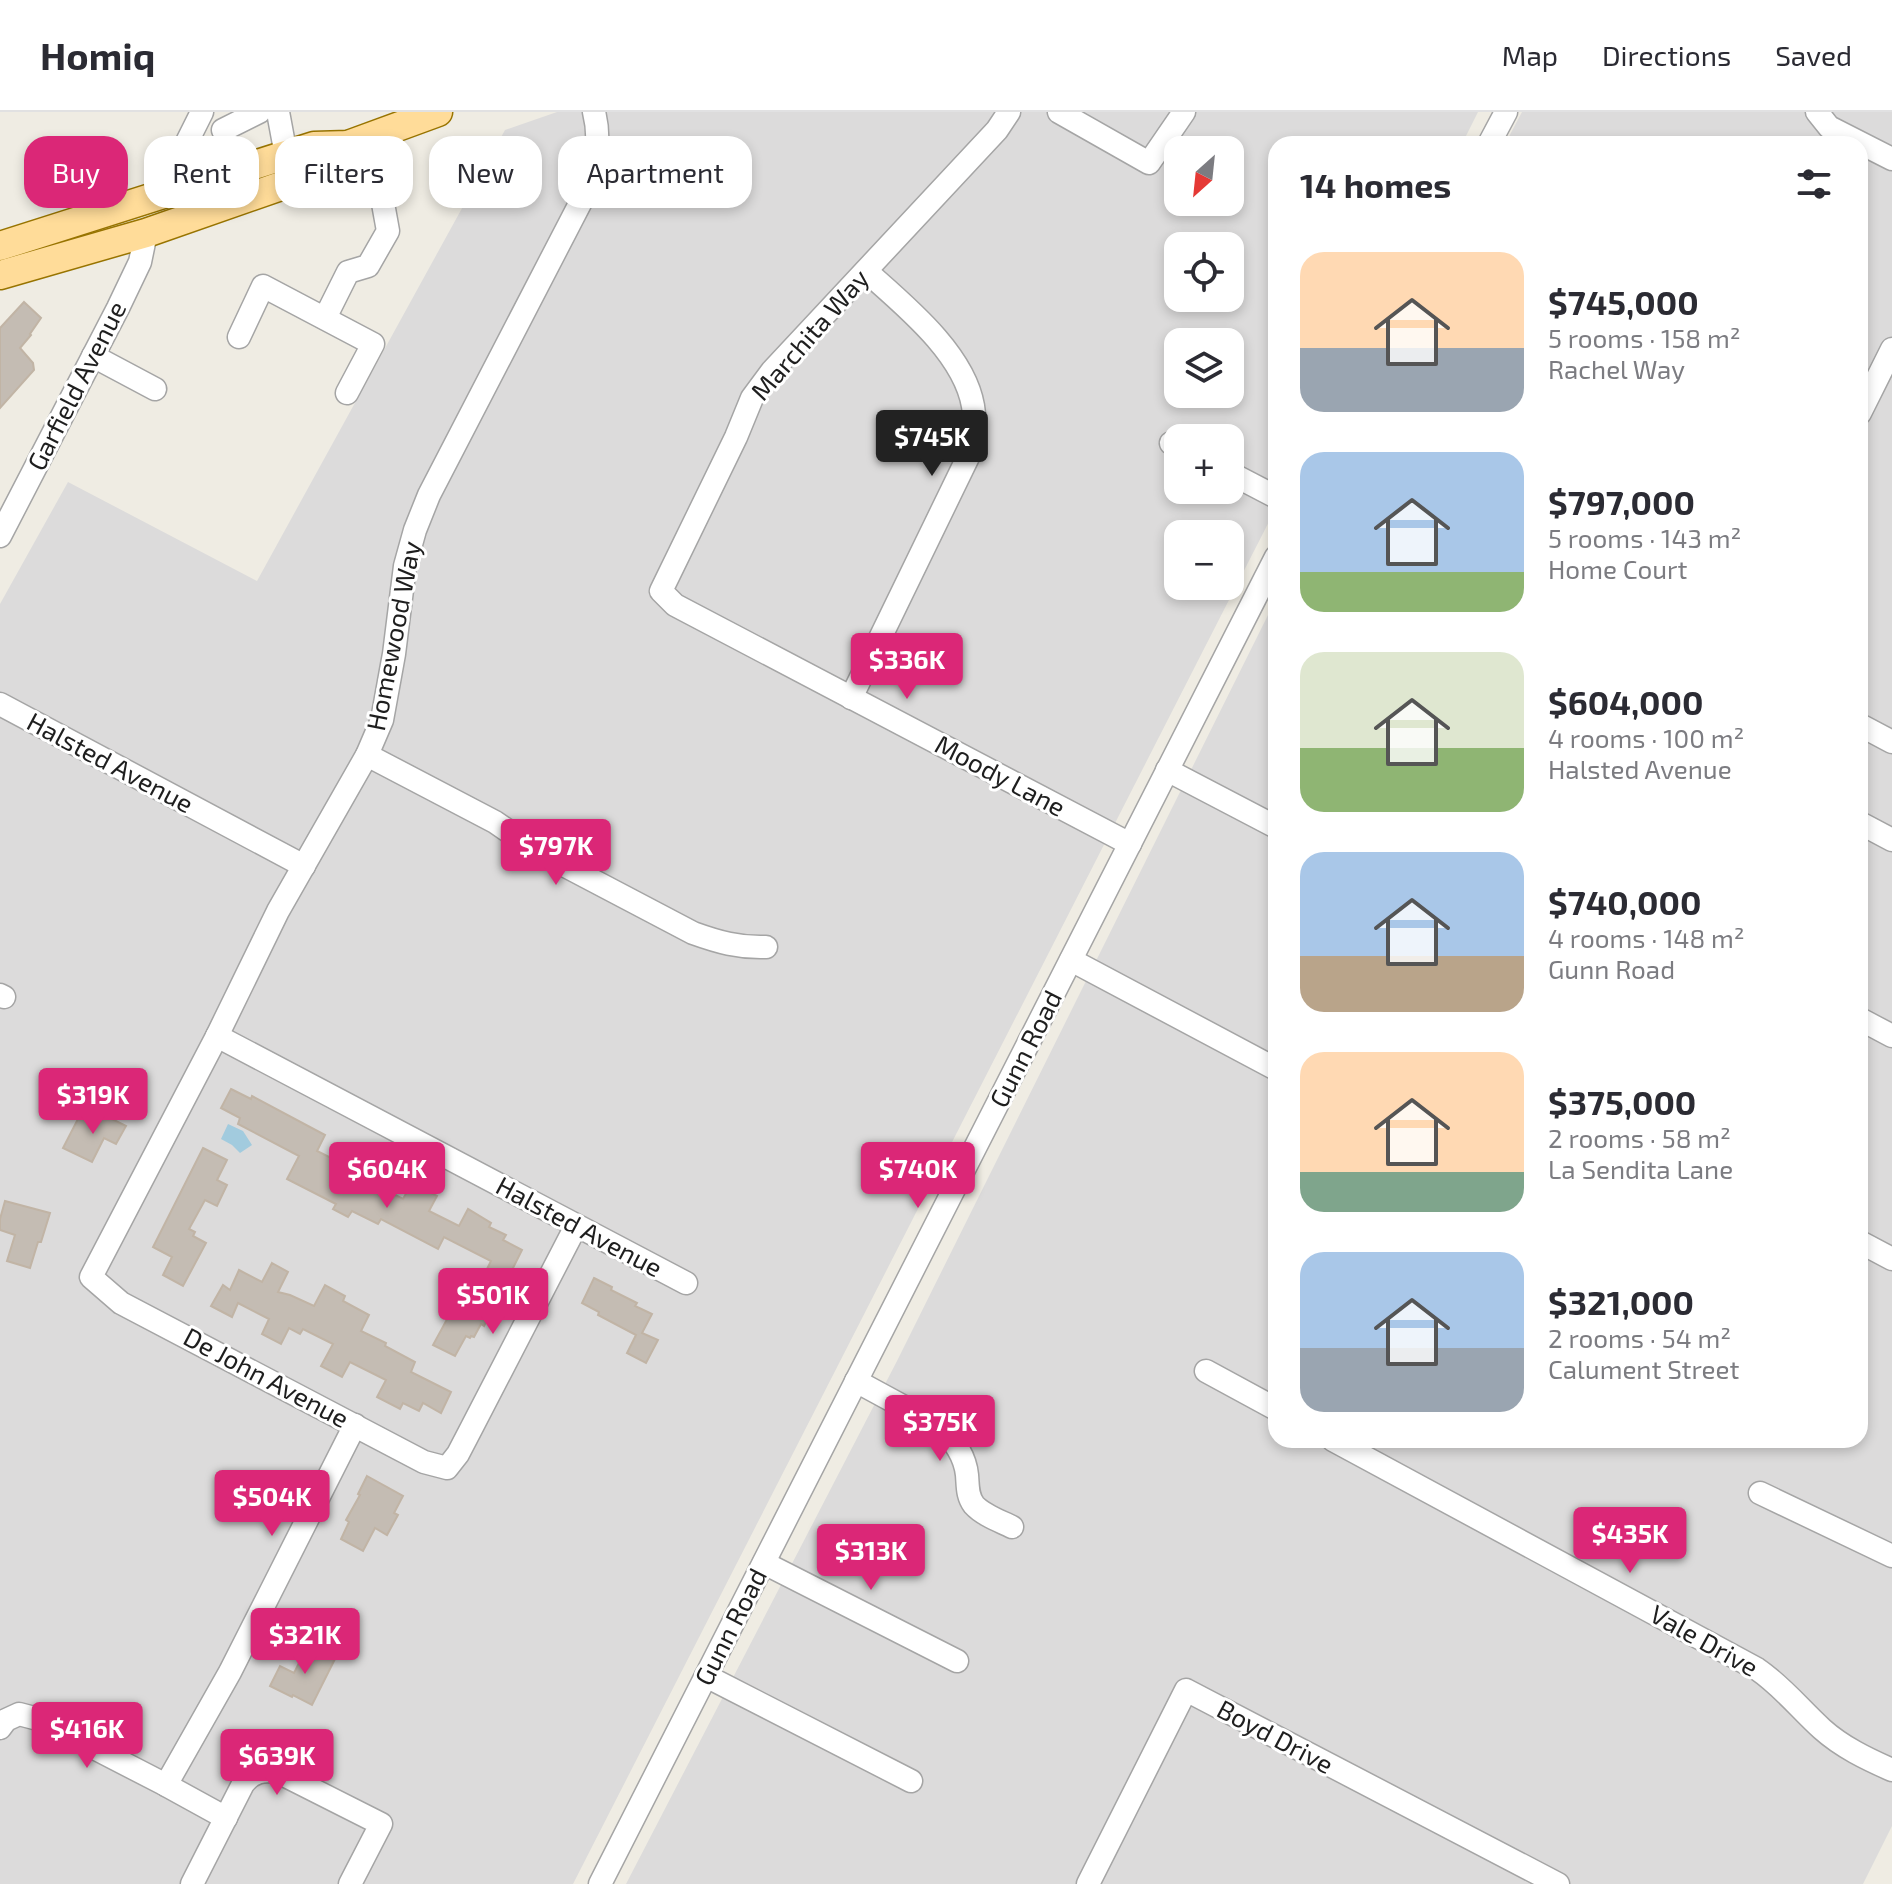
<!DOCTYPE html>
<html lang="en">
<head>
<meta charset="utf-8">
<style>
	body { margin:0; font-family:"Exo 2",sans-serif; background:#f7f7f7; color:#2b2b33; height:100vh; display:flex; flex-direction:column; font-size:30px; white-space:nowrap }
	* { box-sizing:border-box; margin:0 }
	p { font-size:26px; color:#7c7c81 }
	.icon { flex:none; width:44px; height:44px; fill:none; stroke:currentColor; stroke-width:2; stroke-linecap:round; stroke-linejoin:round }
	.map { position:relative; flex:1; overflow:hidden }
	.drawer { position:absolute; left:1268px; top:24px; width:600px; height:1312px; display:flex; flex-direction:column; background:#fff; border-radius:24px; box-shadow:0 4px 12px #0003 }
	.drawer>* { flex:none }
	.banner { position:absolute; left:24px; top:24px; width:760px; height:72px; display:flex; gap:16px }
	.needle { width:52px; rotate:207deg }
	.fabs { position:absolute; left:1164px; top:24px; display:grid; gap:16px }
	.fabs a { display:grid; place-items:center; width:80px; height:80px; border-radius:16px; background:#fff; box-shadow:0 4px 12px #0003; font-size:40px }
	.price { position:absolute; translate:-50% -68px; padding:0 18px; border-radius:8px; background:#db2777; color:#fff; font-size:26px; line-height:52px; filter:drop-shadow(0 2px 4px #0008) }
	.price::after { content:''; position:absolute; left:50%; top:48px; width:24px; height:18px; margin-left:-12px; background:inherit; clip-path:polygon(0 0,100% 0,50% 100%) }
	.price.active { background:#222; color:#fff }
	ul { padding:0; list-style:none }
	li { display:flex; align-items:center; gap:24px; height:200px; padding:0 32px }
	li span { display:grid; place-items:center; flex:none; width:224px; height:160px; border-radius:24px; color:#555 }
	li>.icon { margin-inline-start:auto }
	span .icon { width:96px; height:96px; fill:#fffc; stroke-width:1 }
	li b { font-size:34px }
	h2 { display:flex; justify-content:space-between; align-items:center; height:96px; padding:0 32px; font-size:34px }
	.tag { padding:0 28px; border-radius:24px; background:#fff; box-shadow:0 4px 12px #0003; font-size:28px; line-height:72px }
	.tag.active { background:#db2777; color:#fff }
	header { display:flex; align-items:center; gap:48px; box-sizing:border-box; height:112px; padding:0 40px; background:#fff; border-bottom:2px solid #e1e1e2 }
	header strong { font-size:38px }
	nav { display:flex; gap:44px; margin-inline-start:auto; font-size:28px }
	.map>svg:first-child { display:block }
	.residential { fill:#dcdbdb; fill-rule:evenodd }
	.water { fill:#a2cbde }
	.building { fill:#c4bcb3; stroke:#c1b4a5; stroke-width:2 }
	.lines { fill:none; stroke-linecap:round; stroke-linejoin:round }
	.minor-casing { stroke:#a5a5a5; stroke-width:25 }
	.major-casing { stroke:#987400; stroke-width:31 }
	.minor { stroke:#fff; stroke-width:22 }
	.major { stroke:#ffdc99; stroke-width:28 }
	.labels { text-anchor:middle; stroke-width:6; stroke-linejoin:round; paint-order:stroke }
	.street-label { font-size:26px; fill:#1e1e1e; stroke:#fff }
</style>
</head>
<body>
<header>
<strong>Homiq</strong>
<nav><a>Map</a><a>Directions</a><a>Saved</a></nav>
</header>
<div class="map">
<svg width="1892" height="1772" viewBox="0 0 1892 1772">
	<rect width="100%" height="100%" fill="#efece3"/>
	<g class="residential">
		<path d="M557,0H1478L1462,32H1276V396L573,1772H0V492L68,370L257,469L505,18ZM1178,38H1230V90H1178ZM1178,134H1230V186H1178ZM1178,230H1230V282H1178ZM1178,326H1230V378H1178ZM1178,422H1230V474H1178Z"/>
		<path d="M1522,0H1892V1714L1863,1772H626L897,1249L1276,487V1328H1860V32H1505Z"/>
	</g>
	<path class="water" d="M228,1012L243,1019L252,1033L240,1041L232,1033L221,1027Z"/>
	<g class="building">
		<path d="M24,190L41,206L30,222L31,223L20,236L33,251L34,258L0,296V216Z"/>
		<path d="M231,977L251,987L252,984L325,1023L317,1039L349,1055L357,1040L379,1052L370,1070L403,1087L412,1071L437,1084L429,1099L459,1114L468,1097L491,1111L489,1115L506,1123L503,1128L522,1138L484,1214L481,1212L474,1225L471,1224L470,1226L466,1224L455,1244L433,1233L464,1176L475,1181L491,1149L444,1125L438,1137L381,1107L378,1112L352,1099L348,1105L333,1097L336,1092L287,1067L299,1044L238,1012L240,1006L221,996Z"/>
		<path d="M81,1001L98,1010L102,1002L126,1014L116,1032L104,1026L92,1050L63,1036Z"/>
		<path d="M203,1036L227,1048L217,1068L227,1073L217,1094L205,1088L189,1117L195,1120L193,1124L206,1131L183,1174L163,1163L172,1145L153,1135Z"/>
		<path d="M5,1089L50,1101L41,1130H38L30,1156L7,1149L15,1123L0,1118V1107Z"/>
		<path d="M272,1151L288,1160L278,1180L290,1183L314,1194L325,1173L345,1184L343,1189L369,1203L361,1219L386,1231L385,1234L415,1250L411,1260L451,1280L441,1301L423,1291L419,1299L403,1291L400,1297L377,1285L386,1268L350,1250L342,1265L321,1254L333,1232L303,1217L300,1222L289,1216L281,1232L262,1222L269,1207L238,1191L232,1205L211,1194L223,1173L230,1178L239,1158L262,1170Z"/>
		<path d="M594,1166L612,1175L611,1178L637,1191L635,1194L652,1202L642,1221L658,1228L646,1251L627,1241L636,1223L598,1203L599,1200L582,1191Z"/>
		<path d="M367,1364L403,1384L394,1401L398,1403L387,1423L375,1416L363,1439L341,1427L349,1410L346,1408L360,1383L358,1382Z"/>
		<path d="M308,1533L335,1547L312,1593L293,1583L292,1585L270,1574L280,1554L294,1561Z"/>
	</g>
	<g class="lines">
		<defs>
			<g id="minor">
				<path d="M278,0L286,43"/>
				<path d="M1009,0L997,18L772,259L752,286L736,325L661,479L675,493L1130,732"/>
				<path d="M1059,0L1149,51L1184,0"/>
				<path d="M1817,0L1829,15L1892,47"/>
				<path d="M223,18L259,0"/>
				<path d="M1489,32L1506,0"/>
				<path d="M161,82L202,0"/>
				<path d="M325,206L348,160L368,154L388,119L371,25"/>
				<path d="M239,225L263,174L373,232L347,281"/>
				<path d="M93,244L155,277"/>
				<path d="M1860,301L1892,237"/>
				<path d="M1171,331L1178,335"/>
				<path d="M1230,361L1276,385"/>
				<path d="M0,424L118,196L140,150L146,121"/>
				<path d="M851,586L969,343C973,327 976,311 973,294C964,241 904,193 866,159"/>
				<path d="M0,592L304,754"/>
				<path d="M1860,613L1892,630"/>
				<path d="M367,643L495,710L537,739L693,821C718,830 739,836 766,835"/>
				<path d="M1167,658L1276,715"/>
				<path d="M1860,711L1892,728"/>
				<path d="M1071,848L1276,957"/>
				<path d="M0,883L4,885"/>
				<path d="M1860,907L1892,924"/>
				<path d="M217,924L686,1171"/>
				<path d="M576,1114L471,1317L458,1342L447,1356L424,1350L121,1191L91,1165L217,924L278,799L367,643L382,608L394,542L405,454L415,418L429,383L586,80C596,55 601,27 594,0"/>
				<path d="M1860,1130L1892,1147"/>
				<path d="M1206,1259L1276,1297"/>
				<path d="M856,1269L939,1314C953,1327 965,1343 967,1363C968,1374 967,1384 974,1393C983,1403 1000,1409 1012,1415"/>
				<path d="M1333,1328L1757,1557C1782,1574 1799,1596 1822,1617C1842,1635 1867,1647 1892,1658"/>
				<path d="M1760,1381L1892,1444"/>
				<path d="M764,1451L957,1549"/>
				<path d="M706,1564L911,1669"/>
				<path d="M0,1616L6,1608L19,1602L38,1607L166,1673L226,1706"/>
				<path d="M166,1673L230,1560L355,1313"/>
				<path d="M192,1772L243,1672C253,1659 263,1658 278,1660L381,1712L350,1772"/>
				<path d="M600,1772L1276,445"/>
				<path d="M1088,1772L1186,1578L1558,1772"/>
			</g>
			<g id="major">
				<path d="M0,134L314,34L348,33L438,0"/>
				<path d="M0,163L146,121L324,59L348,33"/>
			</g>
		</defs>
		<use href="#minor" class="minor-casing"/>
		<use href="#major" class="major-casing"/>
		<use href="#minor" class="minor"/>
		<use href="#major" class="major"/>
	</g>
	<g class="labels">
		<g class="street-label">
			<text transform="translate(810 223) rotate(-49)" y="9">Marchita Way</text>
			<text transform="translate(77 274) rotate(-63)" y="9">Garfield Avenue</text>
			<text transform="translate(394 524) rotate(-79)" y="9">Homewood Way</text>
			<text transform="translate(110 651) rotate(28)" y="9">Halsted Avenue</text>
			<text transform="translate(1000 664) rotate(28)" y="9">Moody Lane</text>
			<text transform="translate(1026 937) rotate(-63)" y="9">Gunn Road</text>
			<text transform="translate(579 1115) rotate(28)" y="9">Halsted Avenue</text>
			<text transform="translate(266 1266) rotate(28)" y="9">De John Avenue</text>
			<text transform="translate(731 1515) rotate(-63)" y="9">Gunn Road</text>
			<text transform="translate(1704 1529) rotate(29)" y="9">Vale Drive</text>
			<text transform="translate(1275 1625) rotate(28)" y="9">Boyd Drive</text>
		</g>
	</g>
</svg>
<div class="fabs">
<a><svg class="needle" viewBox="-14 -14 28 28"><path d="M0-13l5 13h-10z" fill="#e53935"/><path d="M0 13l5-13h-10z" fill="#7c7c81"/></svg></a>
<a><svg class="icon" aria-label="locate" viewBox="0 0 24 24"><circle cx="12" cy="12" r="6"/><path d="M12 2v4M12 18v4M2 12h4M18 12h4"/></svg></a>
<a><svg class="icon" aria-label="layers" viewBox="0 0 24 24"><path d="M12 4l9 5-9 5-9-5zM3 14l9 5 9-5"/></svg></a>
<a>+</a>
<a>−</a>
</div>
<b class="price active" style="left:932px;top:366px">$745K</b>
<b class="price" style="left:907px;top:589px">$336K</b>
<b class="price" style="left:556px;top:775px">$797K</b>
<b class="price" style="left:93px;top:1024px">$319K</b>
<b class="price" style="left:387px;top:1098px">$604K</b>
<b class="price" style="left:918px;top:1098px">$740K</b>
<b class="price" style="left:493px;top:1224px">$501K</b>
<b class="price" style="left:940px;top:1351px">$375K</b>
<b class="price" style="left:272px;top:1426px">$504K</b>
<b class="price" style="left:1630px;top:1463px">$435K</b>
<b class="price" style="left:871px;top:1480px">$313K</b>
<b class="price" style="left:305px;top:1564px">$321K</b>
<b class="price" style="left:87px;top:1658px">$416K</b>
<b class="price" style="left:277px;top:1685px">$639K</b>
<div class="banner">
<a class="tag active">Buy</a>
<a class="tag">Rent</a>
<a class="tag">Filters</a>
<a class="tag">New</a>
<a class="tag">Apartment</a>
</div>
<section class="drawer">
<h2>14 homes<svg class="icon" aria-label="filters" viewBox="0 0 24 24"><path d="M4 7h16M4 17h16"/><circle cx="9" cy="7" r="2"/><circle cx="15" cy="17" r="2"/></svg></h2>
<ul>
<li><span style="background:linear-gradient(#ffd9b3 60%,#9aa5b1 0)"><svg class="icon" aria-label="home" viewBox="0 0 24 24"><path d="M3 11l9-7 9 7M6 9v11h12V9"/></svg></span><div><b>$745,000</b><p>5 rooms · 158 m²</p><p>Rachel Way</p></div></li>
<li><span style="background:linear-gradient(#a9c7e8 75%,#8fb573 0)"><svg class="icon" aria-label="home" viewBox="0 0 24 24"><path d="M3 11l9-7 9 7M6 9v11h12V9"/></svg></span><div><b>$797,000</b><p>5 rooms · 143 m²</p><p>Home Court</p></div></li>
<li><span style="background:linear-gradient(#dfe7d0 60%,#8fb573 0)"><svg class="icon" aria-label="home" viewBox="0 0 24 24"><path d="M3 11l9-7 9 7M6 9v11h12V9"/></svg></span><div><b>$604,000</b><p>4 rooms · 100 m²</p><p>Halsted Avenue</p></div></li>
<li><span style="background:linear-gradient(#a9c7e8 65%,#b9a48a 0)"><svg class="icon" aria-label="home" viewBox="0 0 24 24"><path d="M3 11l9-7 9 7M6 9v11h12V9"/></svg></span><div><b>$740,000</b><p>4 rooms · 148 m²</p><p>Gunn Road</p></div></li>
<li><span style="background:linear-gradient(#ffd9b3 75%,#7fa58c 0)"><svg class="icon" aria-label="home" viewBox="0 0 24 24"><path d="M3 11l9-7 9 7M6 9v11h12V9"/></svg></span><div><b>$375,000</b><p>2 rooms · 58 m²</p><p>La Sendita Lane</p></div></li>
<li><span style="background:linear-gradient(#a9c7e8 60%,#9aa5b1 0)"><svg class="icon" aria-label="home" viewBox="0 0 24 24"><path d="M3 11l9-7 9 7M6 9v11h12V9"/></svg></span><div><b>$321,000</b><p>2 rooms · 54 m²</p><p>Calument Street</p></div></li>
</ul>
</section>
</div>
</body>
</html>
